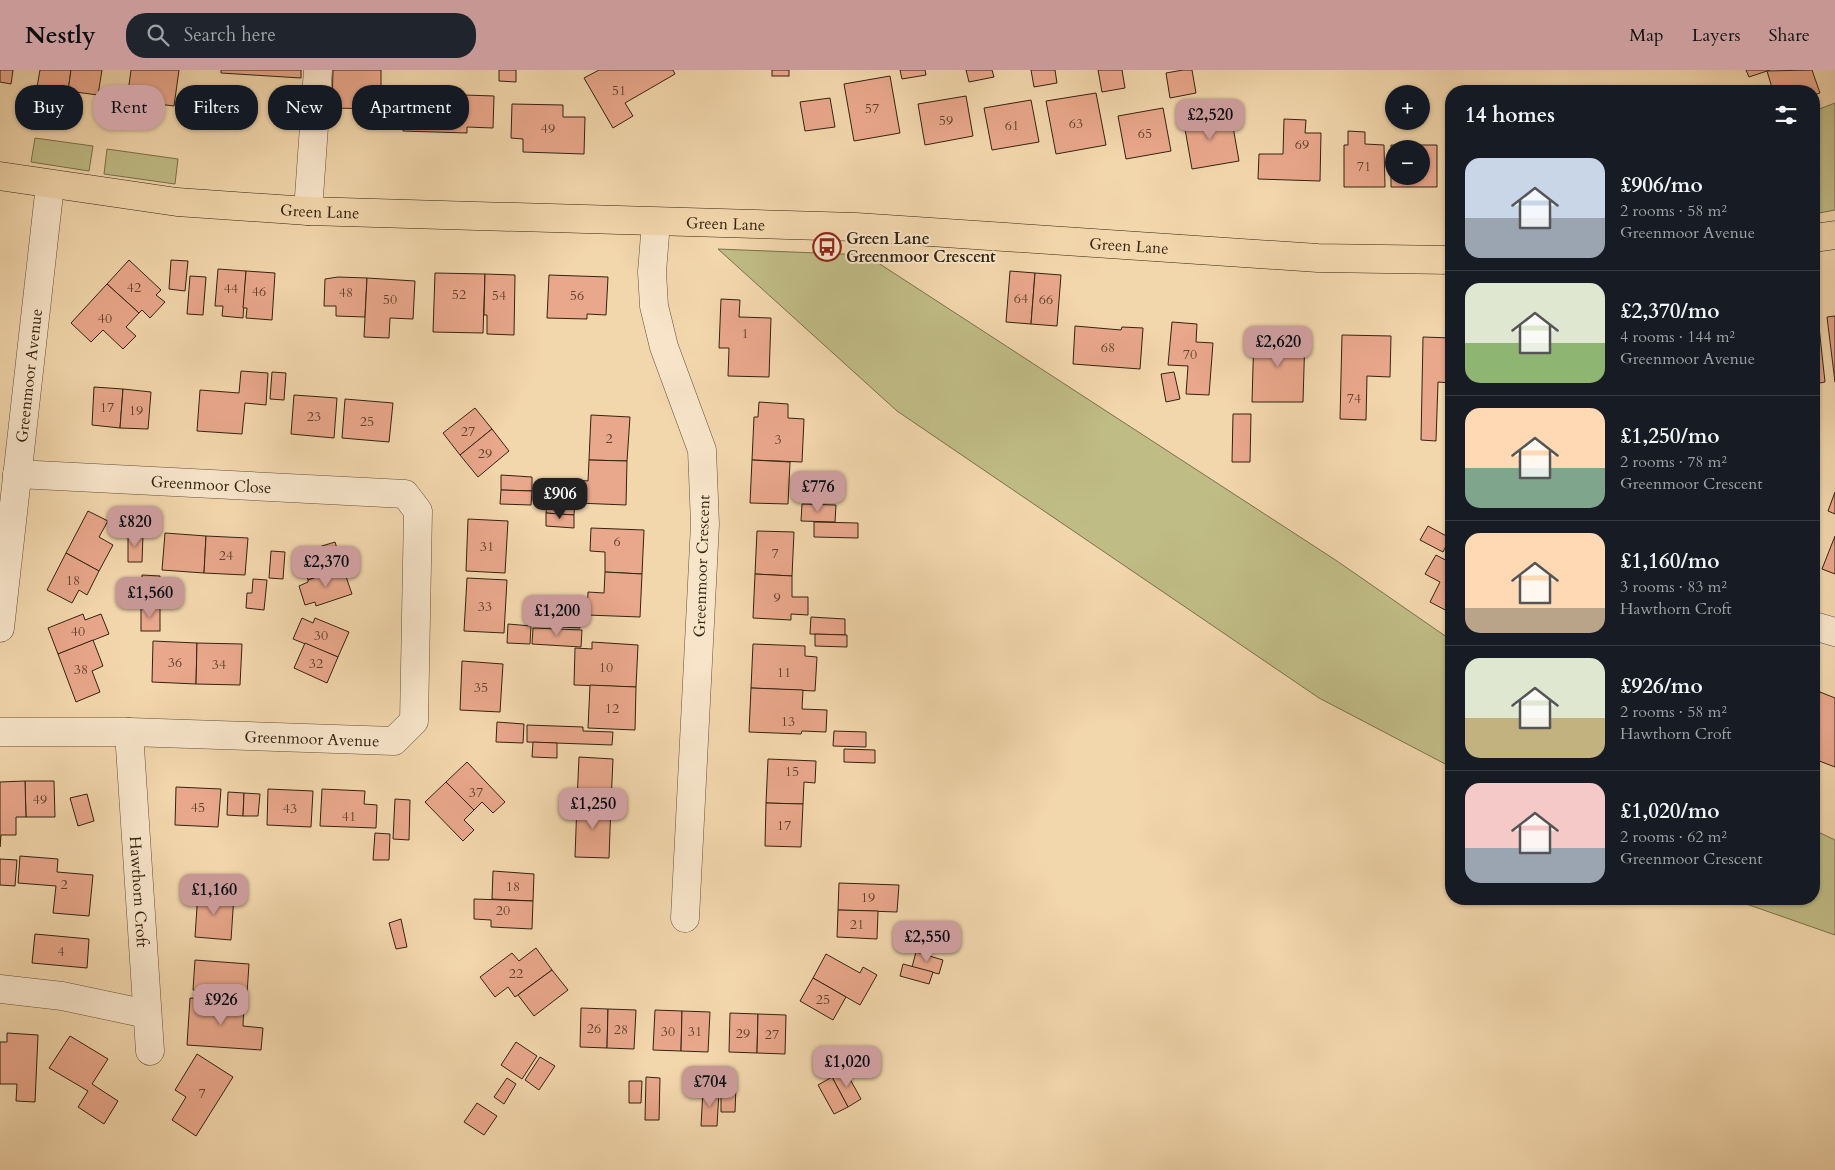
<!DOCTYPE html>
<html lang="en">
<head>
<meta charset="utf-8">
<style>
	body { margin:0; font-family:Cardo,serif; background:#20242c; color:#f1f3f6; height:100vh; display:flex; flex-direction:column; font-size:19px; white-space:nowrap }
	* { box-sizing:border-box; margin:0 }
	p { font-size:16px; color:#9ea1a6 }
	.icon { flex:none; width:28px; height:28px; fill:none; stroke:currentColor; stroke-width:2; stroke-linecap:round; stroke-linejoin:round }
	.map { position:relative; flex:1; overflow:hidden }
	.side { position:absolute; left:1445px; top:15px; width:375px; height:820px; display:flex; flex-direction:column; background:#171b24; border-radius:20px; box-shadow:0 1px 4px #0004 }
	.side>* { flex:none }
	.hud { position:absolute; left:15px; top:15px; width:475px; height:45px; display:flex; gap:10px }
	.tools { position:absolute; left:1385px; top:15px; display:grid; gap:10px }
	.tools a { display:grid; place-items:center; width:45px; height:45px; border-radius:50%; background:#171b24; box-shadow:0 1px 4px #0004; font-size:25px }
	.price { position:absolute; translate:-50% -42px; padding:0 11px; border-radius:10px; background:#c59692; color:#111; font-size:16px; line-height:32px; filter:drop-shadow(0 1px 2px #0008) }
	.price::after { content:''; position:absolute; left:50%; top:30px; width:15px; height:11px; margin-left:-8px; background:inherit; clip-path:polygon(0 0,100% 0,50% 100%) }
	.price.current { background:#222; color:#fff }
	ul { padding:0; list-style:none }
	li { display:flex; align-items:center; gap:15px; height:125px; padding:0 20px }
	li+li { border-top:1px solid #363941 }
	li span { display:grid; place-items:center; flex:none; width:140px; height:100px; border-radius:15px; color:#555 }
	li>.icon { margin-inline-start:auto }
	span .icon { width:60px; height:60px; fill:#fffc; stroke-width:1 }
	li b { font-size:21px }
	h2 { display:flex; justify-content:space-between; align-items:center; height:60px; padding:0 20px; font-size:21px }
	.tag { padding:0 18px; border-radius:20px; background:#171b24; box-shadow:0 1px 4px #0004; font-size:18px; line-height:45px }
	.tag.current { background:#c59692; color:#111 }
	header { display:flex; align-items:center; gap:30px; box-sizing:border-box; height:70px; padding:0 25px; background:#c59692; color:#111 }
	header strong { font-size:24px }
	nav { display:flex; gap:28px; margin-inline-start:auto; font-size:18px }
	.search { width:350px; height:45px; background:#20242c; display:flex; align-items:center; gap:12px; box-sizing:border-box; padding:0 18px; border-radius:20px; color:#9ea1a6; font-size:19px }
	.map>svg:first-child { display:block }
	.green { fill:#c0bc86; stroke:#7a704b }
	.building { fill:#e9a78b; stroke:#342310; fill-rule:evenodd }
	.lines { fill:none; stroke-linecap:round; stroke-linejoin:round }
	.minor-casing { stroke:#645037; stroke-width:29 }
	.major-casing { stroke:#342310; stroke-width:29 }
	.minor { stroke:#f7e4c9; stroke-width:28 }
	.major { stroke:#f2d6ac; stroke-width:28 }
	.labels { text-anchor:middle; stroke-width:4; stroke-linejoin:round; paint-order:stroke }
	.number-label { font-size:14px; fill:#61442f }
	.street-label { font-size:16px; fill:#342310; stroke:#f7e4c9 }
	.poi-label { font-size:16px; font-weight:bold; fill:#342310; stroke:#f7e4c9; text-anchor:start }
</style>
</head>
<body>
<header>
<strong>Nestly</strong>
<div class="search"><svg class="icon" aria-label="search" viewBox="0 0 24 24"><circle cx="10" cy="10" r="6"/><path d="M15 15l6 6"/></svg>Search here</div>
<nav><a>Map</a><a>Layers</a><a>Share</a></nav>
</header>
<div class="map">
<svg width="1835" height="1100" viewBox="0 0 1835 1100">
	<rect width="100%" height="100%" fill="#f2d6ac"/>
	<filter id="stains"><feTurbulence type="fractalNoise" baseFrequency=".004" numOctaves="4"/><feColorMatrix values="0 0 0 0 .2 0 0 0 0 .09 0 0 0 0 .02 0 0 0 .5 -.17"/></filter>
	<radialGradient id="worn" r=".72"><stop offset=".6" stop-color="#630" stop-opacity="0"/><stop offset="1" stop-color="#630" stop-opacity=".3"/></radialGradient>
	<g class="green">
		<path d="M1835,33V140L1814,144V41Z"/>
		<path d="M35,68L93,76L89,101L31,92Z"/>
		<path d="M107,79L178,89L175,114L104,104Z"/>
		<path d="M718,179L866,185L1337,491L1451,570V697L1319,628L897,341Z"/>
		<path d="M1814,760L1835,770V865L1732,829H1814Z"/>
	</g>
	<g class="building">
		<path d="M0,0H13L11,14L0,12Z"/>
		<path d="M40,0H71L68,21L37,17Z"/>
		<path d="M71,0H102L98,25L68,21Z"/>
		<path d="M131,0H179L174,36L127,30Z"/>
		<path d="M221,0H301V8L221,3Z"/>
		<path d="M333,0H381V39L332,38Z"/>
		<path d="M499,0H516V12L499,11Z"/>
		<path d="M599,0H673L675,4L625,33L633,46L613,58L584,8Z"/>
		<rect x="772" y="0" width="17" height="6"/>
		<path d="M900,0H925L926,5L902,9Z"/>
		<path d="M966,0H992L994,7L969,12Z"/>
		<path d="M1031,0H1055L1057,13L1034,17Z"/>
		<path d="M1098,0H1122L1125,18L1102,22Z"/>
		<path d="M1183,0H1192L1196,23L1170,28L1166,3Z"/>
		<path d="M1746,0H1770L1749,7Z"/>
		<path d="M1812,0L1820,23L1814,25V21H1773L1767,1Z"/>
		<path d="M890,6L900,63L854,71L844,14Z"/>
		<path d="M404,23L494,26L493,58L467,57V63L403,61Z"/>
		<path d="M1096,23L1106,75L1056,84L1046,31Z"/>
		<path d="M966,26L973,66L925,75L918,34Z"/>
		<path d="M830,28L835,57L805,61L800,32Z"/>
		<path d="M1031,30L1039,72L992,80L984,38Z"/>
		<path d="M512,34L563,35V47H585L584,84L523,82V69L511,68Z"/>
		<path d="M1163,38L1171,81L1126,89L1118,46Z"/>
		<path d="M1206,39L1209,55L1232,51L1239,91L1192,99L1185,59H1188L1185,43Z"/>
		<path d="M1284,49L1306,50L1305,63H1321L1320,111L1258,109L1259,84H1283Z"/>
		<path d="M1449,60H1451V117H1446V74H1449Z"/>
		<path d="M1348,61L1365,62V74L1384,75L1385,117H1344V75H1348Z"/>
		<path d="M1391,75H1437V117H1391ZM1394,79H1421V106H1394Z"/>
		<path d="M129,190L161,220L156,225L165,232L150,248L142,240L139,243L107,214Z"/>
		<path d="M171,190L188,191L185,221L169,219Z"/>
		<path d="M218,199L246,201L243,248L222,246L223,236H215Z"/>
		<path d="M246,201L275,203L272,250L246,248L247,238H243Z"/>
		<path d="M1010,201L1035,203L1031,254L1006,252Z"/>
		<path d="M435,203L485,204L483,263L433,262Z"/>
		<path d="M1035,203L1061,205L1057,256L1031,254Z"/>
		<path d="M485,204L515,205L514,265L487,264V245H484Z"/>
		<path d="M549,205L608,207L606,245L587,244V249L547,248Z"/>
		<path d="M190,206L206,207L203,245L187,244Z"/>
		<path d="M338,207L367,208L365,247L336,246V236H324L325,209Z"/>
		<path d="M367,208L415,211L413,249L390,248L389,268L364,267Z"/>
		<path d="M107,214L139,243L126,257L136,266L123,279L103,260L91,272L71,253Z"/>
		<path d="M721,229L740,230L739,247L771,248L769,307L728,306L729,278H719Z"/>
		<path d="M1835,246V312L1827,247Z"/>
		<path d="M1814,248H1818L1825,312L1814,314Z"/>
		<path d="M1172,252L1197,254L1196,272L1213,273L1209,325L1186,324L1188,296L1168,295Z"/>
		<path d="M1075,256L1121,260L1122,257L1143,258L1140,299L1073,294Z"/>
		<path d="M1254,263L1305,264L1303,332H1252Z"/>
		<path d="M1342,265L1391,266L1390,307L1367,306L1366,350L1340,349Z"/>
		<path d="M1423,267L1451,268V313L1438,312L1436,371L1421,370Z"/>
		<path d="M241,301L268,303L266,335L245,333L242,364L197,361L200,320L239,323Z"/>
		<path d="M272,302L286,303L284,330L270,329Z"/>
		<path d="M1174,302L1180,329L1166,332L1161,304Z"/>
		<path d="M94,317L123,319L120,358L92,355Z"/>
		<path d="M123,319L151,322L148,359L120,358Z"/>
		<path d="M294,325L337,328L334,368L291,364Z"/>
		<path d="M345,329L393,333L389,372L342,368Z"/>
		<path d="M759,332L788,334V348L804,349L802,392L752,390L754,347H758Z"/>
		<path d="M475,338L492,359L460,385L443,363Z"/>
		<path d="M1233,344H1251L1250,392H1232Z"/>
		<path d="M591,345L630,347L627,391L589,390Z"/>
		<path d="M492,359L509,381L478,407L460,385Z"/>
		<path d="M589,390L627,391L626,435L577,433V410L588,411Z"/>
		<path d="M752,390L790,392L788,434L750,433Z"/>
		<path d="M501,405L532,407V421L501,420Z"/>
		<path d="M501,420L532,421L531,435L500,434Z"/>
		<path d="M1835,422V444L1828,441Z"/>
		<path d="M547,430L575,431L574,445L546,443Z"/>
		<path d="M802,434L836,435L835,452L801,451Z"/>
		<path d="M88,441L108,451L99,467L113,475L99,501L66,483Z"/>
		<path d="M546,443L574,445V458L546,456Z"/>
		<path d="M468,449L508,451L505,503L466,501Z"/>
		<path d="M814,452L858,453V468L814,467Z"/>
		<path d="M1428,456L1450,468L1443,482L1420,470Z"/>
		<path d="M591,458L644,460L642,504L605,502V482L590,481Z"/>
		<path d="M757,461L794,462L792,506L755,504Z"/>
		<path d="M165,463L206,466L204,503L162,500Z"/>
		<path d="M128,465H143L142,492H128Z"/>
		<path d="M206,466L248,468L245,505L204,503Z"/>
		<path d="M1835,466V504L1822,499Z"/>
		<path d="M335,472L343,498L308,510L299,483Z"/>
		<path d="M271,481L285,482L283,509L269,508Z"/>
		<path d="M66,483L99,501L87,525L79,520L72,533L47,520Z"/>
		<path d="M1436,485L1451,493V543L1430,532L1440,512L1425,504Z"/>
		<path d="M343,498L352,524L316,536L315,532L305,535L299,516L308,512V510Z"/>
		<path d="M605,502L642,504L640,547L587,545L588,522L604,523Z"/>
		<path d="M755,504L792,506V527H808V545L791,544V550L753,548Z"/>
		<path d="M142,505L160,506L159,534H142Z"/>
		<path d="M467,508L507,510L504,563L464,561Z"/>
		<path d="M253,509L267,510L264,540L246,538L247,523H252Z"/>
		<rect x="141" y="537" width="19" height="24"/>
		<path d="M543,541L581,543L580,558L542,556Z"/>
		<path d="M83,544L85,550L101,544L109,564L58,584L48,558Z"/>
		<path d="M811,547L845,549V565L810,564Z"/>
		<path d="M302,548L313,553L315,548L349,562L338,587L293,569Z"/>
		<path d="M508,554L531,556L530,574L507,573Z"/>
		<path d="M533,558L582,560L581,577L532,574Z"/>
		<path d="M815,564L847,565V577L815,576Z"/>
		<path d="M93,570L103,596L92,601L100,622L76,632L58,584Z"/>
		<path d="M153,571L197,573L196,614L152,612Z"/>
		<path d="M592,572L638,575L636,617L574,615L575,578L592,579Z"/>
		<path d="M197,573L242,574L240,615L196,614Z"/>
		<path d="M305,573L338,587L327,613L294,598Z"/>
		<path d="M753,574L805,576V586L817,587L815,621L751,618Z"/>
		<path d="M462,591L503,594L500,642L460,640Z"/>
		<path d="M590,615L636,617L635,660L588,658Z"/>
		<path d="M751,618L803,620L802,639L827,640L826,662L802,661L801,664L749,662Z"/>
		<path d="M1820,622L1835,628V697L1814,689V639Z"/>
		<path d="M497,652L524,654L523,673L496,672Z"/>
		<path d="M527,655L583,657V661L613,662L612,675L527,672Z"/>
		<path d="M834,661L866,662V677L833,676Z"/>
		<path d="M533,672L557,673V688L532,687Z"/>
		<path d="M844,679L875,680V693L844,692Z"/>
		<path d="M579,687L613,689L611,733L577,732Z"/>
		<path d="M768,689L816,691L815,713L804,712L803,734L766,733Z"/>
		<path d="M467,692L505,732L493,743L482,732L474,740L446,712Z"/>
		<path d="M25,711H54L55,747H26Z"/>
		<path d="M25,711L26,747H16V765H1L0,777V712Z"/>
		<path d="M446,712L474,740L464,750L474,760L463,771L425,732Z"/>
		<path d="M176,717L221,719L218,757L175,755Z"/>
		<path d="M268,719L313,721L311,757L267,755Z"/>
		<path d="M322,719L365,721L364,734L377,735L376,758L320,756Z"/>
		<path d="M228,722L244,723L243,746L227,745Z"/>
		<path d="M244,723L260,724L258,746H243Z"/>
		<path d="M87,724L94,751L78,756L70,728Z"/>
		<path d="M395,729L410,730L409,770L393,769Z"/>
		<path d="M577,732L611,733L609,788L575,787Z"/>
		<path d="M766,733L803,734L801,777L765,776Z"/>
		<path d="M375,763L390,764L389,790H373Z"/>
		<path d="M20,786L58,789L57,802L93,805L89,846L53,843L56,816L18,813Z"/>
		<path d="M0,789L17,790L15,816L0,815Z"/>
		<path d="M493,801L534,804L533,831L492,829Z"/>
		<path d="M839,813L899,815L897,842L838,840Z"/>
		<path d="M198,822L234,825L231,870L195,867Z"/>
		<path d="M474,829L533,831L532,859L491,857V850L474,849Z"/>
		<path d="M838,840L878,841L877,869L837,867Z"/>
		<path d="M401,849L407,877L396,879L389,853Z"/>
		<path d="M35,864L89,869L87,898L32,893Z"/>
		<path d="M536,878L552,900L515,927L508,917L495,927L480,907L512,883L519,891Z"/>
		<path d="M916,882L943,890L939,904L912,897Z"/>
		<path d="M826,884L860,903L863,897L877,905L860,935L813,908Z"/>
		<path d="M195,890L249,894L247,924L193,920Z"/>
		<path d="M903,894L933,902L929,914L900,906Z"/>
		<path d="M552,900L568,920L534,946L518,925Z"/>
		<path d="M813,908L846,927L833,950L800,931Z"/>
		<path d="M190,928L244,932L243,956L263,958L261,980L187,975Z"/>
		<path d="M581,938L608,939L607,978L580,977Z"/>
		<path d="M608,939L636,940L634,979L607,978Z"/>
		<path d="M655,940L682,941L681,981L653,980Z"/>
		<path d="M682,941L710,942L708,982L681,981Z"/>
		<path d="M730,943L758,944L757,983L729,982Z"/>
		<path d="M758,944L786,945L785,984L757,983Z"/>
		<path d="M7,963L38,965L35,1032L16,1031L17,1014H0V972H7Z"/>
		<path d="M70,966L108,989L92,1014L118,1031L104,1054L78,1037L88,1021L49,998Z"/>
		<path d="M516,972L537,986L522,1009L501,995Z"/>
		<path d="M197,984L233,1007L196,1066L172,1050L186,1027L175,1020Z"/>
		<path d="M540,987L555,996L539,1020L525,1010Z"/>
		<path d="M845,1000L861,1029L848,1037L832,1007Z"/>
		<path d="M646,1007L660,1008L659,1050H645Z"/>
		<path d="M832,1007L848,1037L834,1044L818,1015Z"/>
		<path d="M507,1008L516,1014L504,1034L494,1027Z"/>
		<path d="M629,1011H642L641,1033H629Z"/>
		<path d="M721,1015L736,1016L735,1042H721Z"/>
		<path d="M703,1020L719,1021L717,1056H701Z"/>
		<path d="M477,1033L497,1046L484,1065L464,1052Z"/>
	</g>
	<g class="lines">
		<defs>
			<g id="minor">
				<path d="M308,141L318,0"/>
				<path d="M656,152L652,202L654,236L664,277L702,380L705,454L685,848"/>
				<path d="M1814,556L1835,562"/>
				<path id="s1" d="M0,558L50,115"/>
				<path id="s2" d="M0,662H129L394,671L414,651L418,441L405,424L17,404"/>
				<path id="s3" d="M129,662L150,981"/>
				<path d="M0,919L62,926L147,944"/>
			</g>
			<g id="major">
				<path id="s4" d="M0,106L177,132L308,141L856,157L1318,188L1451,190"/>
				<path d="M1814,168L1835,165"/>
			</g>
		</defs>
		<use href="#minor" class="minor-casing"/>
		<use href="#major" class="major-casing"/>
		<use href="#minor" class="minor"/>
		<use href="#major" class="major"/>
	</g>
	<defs>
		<symbol id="bus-ring" viewBox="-11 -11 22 22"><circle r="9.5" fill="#f7e4c9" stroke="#8f2418" stroke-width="1.5"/><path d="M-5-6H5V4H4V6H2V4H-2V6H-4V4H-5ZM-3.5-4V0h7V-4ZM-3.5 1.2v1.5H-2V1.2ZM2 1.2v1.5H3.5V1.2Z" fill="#8f2418"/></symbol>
	</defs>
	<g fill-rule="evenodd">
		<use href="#bus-ring" x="811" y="161" width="32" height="32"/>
	</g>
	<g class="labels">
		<g class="number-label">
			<text x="619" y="25">51</text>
			<text x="872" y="43">57</text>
			<text x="946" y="55">59</text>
			<text x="1076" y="58">63</text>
			<text x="1012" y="60">61</text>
			<text x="548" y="63">49</text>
			<text x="1145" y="68">65</text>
			<text x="1302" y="79">69</text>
			<text x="1364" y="101">71</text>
			<text x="134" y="222">42</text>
			<text x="231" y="223">44</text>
			<text x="259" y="226">46</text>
			<text x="346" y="227">48</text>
			<text x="459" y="229">52</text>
			<text x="499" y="230">54</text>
			<text x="577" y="230">56</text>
			<text x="1021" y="233">64</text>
			<text x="390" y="234">50</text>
			<text x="1046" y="234">66</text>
			<text x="105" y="253">40</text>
			<text x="745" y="268">1</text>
			<text x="1108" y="282">68</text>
			<text x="1190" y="289">70</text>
			<text x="1354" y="333">74</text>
			<text x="107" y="342">17</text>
			<text x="136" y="345">19</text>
			<text x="314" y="351">23</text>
			<text x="367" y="356">25</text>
			<text x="468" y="366">27</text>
			<text x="609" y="373">2</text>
			<text x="778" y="374">3</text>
			<text x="485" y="388">29</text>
			<text x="617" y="476">6</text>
			<text x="487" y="481">31</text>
			<text x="775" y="488">7</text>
			<text x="226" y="490">24</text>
			<text x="73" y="515">18</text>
			<text x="777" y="532">9</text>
			<text x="485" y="541">33</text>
			<text x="78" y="566">40</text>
			<text x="321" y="570">30</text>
			<text x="175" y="597">36</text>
			<text x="316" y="598">32</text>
			<text x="219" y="599">34</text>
			<text x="606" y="602">10</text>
			<text x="81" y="604">38</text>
			<text x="784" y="607">11</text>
			<text x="481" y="622">35</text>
			<text x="612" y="643">12</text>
			<text x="788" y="656">13</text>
			<text x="792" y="706">15</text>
			<text x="476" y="727">37</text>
			<text x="40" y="734">49</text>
			<text x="198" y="742">45</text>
			<text x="290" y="743">43</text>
			<text x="349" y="751">41</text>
			<text x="784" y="760">17</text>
			<text x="64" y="819">2</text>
			<text x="513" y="821">18</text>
			<text x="868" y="832">19</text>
			<text x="503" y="845">20</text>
			<text x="857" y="859">21</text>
			<text x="61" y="886">4</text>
			<text x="516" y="908">22</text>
			<text x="823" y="934">25</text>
			<text x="594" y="963">26</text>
			<text x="621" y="964">28</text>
			<text x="668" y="966">30</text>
			<text x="695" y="966">31</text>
			<text x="743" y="968">29</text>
			<text x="772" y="969">27</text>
			<text x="202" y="1028">7</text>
		</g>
		<g class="street-label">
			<text dy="6" stroke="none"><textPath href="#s4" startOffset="322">Green Lane</textPath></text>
			<text dy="6" stroke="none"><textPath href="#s4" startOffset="728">Green Lane</textPath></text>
			<text dy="6" stroke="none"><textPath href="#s4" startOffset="1132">Green Lane</textPath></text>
			<text dy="6" stroke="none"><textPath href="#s1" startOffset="254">Greenmoor Avenue</textPath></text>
			<text transform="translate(211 414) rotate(3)" y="6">Greenmoor Close</text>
			<text transform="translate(701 496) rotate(-88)" y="6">Greenmoor Crescent</text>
			<text dy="6" stroke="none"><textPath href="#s2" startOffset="312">Greenmoor Avenue</textPath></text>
			<text dy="6" stroke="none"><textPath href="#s3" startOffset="160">Hawthorn Croft</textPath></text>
		</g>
		<g class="poi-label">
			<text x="846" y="174">Green Lane<tspan x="846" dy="18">Greenmoor Crescent</tspan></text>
		</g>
	</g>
	<rect width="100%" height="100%" filter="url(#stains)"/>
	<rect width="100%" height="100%" fill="url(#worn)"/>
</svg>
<div class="tools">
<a>+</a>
<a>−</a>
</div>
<b class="price" style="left:1210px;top:71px">£2,520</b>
<b class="price" style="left:1278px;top:298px">£2,620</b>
<b class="price" style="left:818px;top:443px">£776</b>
<b class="price current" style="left:560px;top:450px">£906</b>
<b class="price" style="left:135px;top:478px">£820</b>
<b class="price" style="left:326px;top:518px">£2,370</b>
<b class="price" style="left:150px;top:549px">£1,560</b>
<b class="price" style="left:557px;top:567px">£1,200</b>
<b class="price" style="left:593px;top:760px">£1,250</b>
<b class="price" style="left:214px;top:846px">£1,160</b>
<b class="price" style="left:927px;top:893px">£2,550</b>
<b class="price" style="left:221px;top:956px">£926</b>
<b class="price" style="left:847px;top:1018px">£1,020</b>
<b class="price" style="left:710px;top:1038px">£704</b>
<div class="hud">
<a class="tag">Buy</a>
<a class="tag current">Rent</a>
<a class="tag">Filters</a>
<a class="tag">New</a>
<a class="tag">Apartment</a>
</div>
<section class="side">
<h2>14 homes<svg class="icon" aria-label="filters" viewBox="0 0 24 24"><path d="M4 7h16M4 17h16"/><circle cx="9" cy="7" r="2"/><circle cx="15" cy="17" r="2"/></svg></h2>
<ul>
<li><span style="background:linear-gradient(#c9d6e8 60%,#9aa5b1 0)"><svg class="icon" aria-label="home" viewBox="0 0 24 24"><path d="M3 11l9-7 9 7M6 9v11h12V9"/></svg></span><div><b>£906/mo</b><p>2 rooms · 58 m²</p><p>Greenmoor Avenue</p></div></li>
<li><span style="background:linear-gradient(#dfe7d0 60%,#8fb573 0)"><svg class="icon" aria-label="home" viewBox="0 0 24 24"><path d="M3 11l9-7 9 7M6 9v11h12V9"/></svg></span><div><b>£2,370/mo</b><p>4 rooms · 144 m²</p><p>Greenmoor Avenue</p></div></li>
<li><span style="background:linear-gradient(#ffd9b3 60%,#7fa58c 0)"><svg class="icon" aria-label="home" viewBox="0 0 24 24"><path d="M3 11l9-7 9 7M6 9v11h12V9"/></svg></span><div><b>£1,250/mo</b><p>2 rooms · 78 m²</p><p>Greenmoor Crescent</p></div></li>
<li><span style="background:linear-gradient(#ffd9b3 75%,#b9a48a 0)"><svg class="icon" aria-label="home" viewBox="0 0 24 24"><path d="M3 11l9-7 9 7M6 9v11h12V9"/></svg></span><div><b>£1,160/mo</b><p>3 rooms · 83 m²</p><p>Hawthorn Croft</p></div></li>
<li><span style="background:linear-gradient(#dfe7d0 60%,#c2b280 0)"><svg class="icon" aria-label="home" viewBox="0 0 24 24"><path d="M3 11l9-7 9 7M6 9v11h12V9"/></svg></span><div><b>£926/mo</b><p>2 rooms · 58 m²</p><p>Hawthorn Croft</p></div></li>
<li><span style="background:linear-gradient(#f6c9c9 65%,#9aa5b1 0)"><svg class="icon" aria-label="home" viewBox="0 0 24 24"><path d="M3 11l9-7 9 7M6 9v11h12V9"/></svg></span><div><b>£1,020/mo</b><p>2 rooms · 62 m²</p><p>Greenmoor Crescent</p></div></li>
</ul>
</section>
</div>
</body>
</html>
